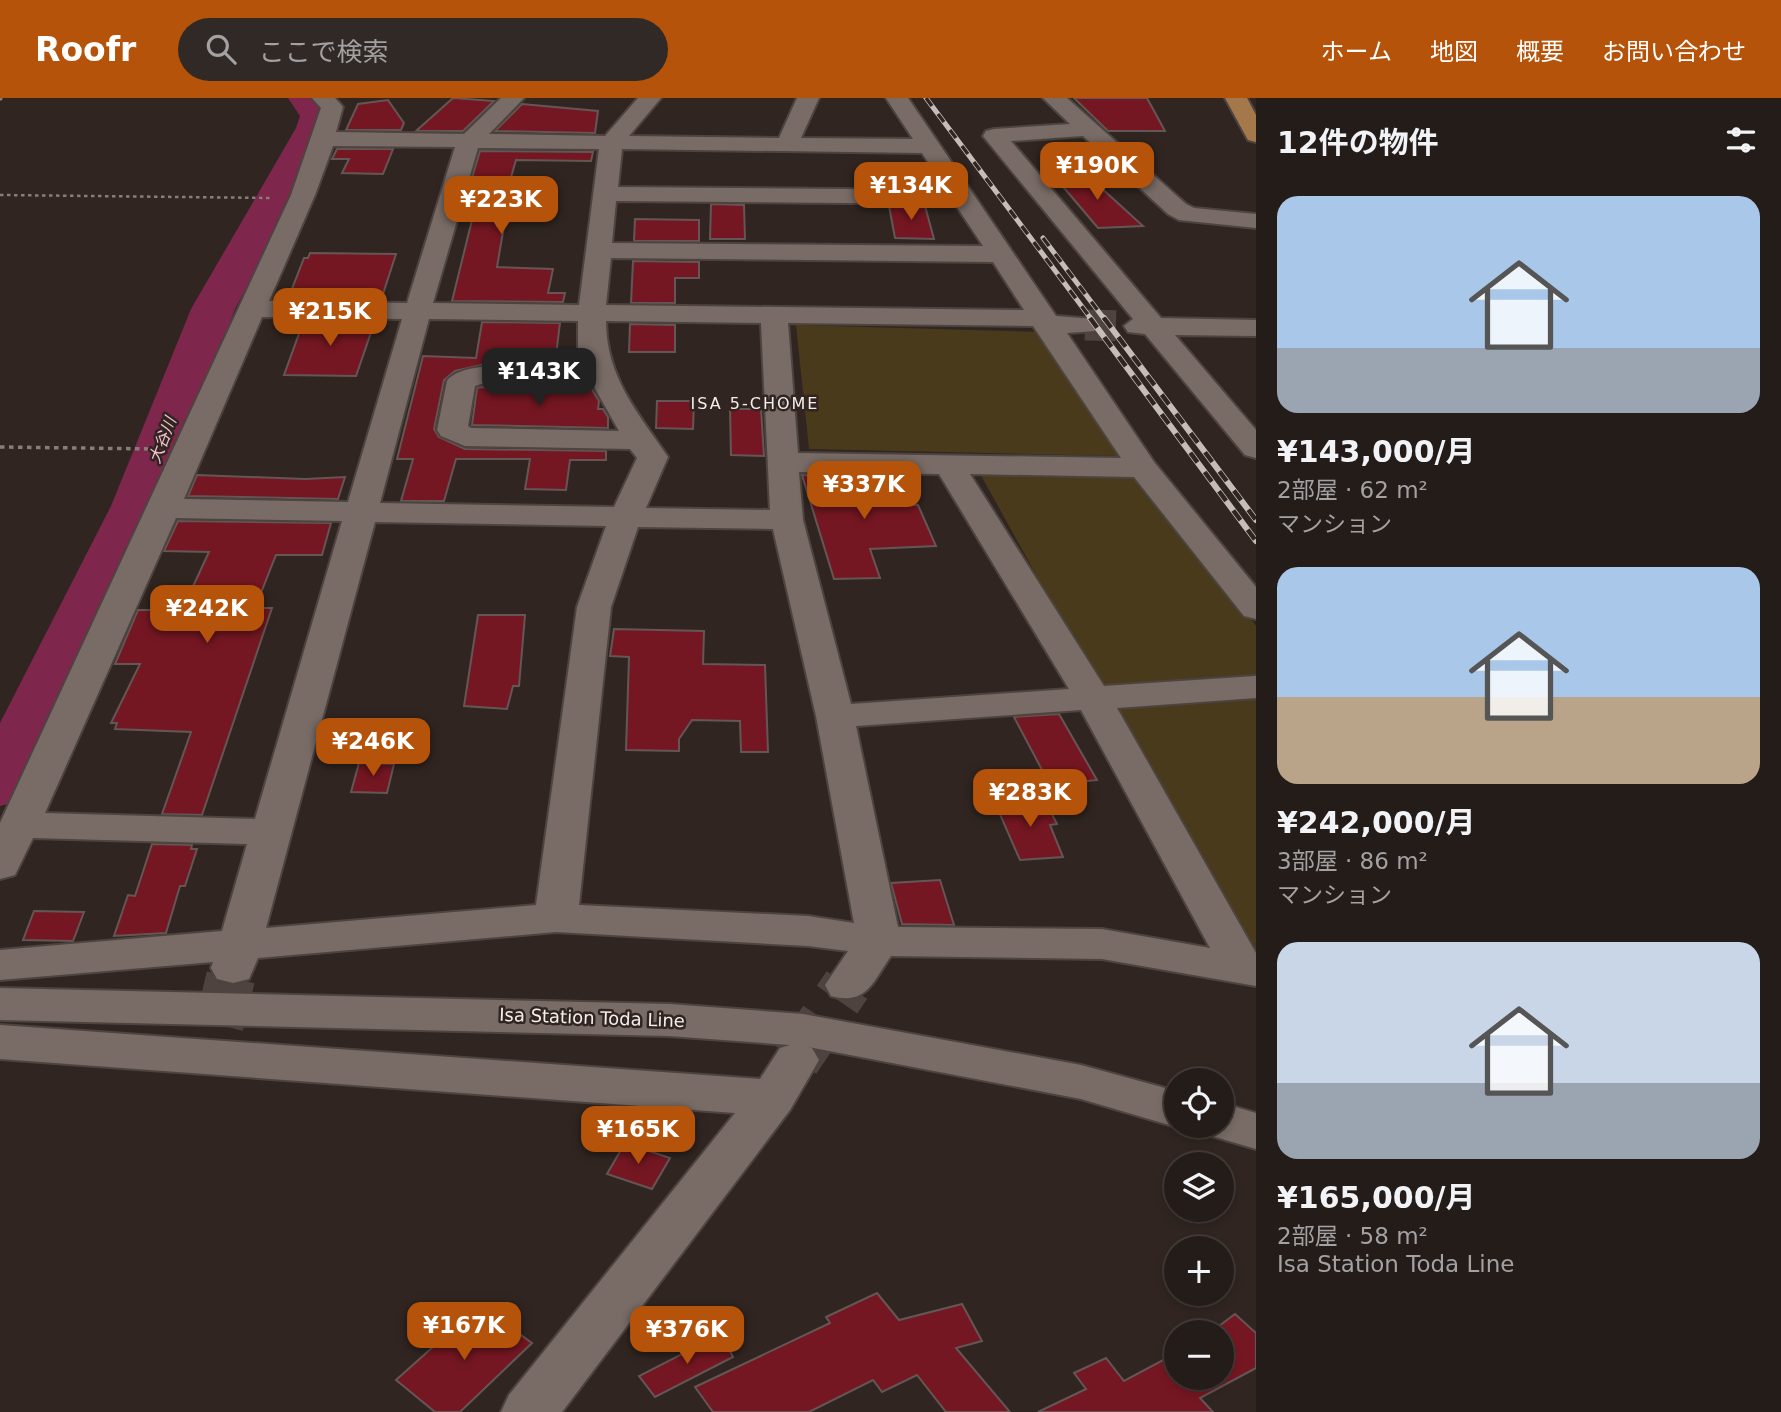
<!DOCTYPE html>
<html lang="ja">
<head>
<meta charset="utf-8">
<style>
	body { margin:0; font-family:"DejaVu Sans","Noto Sans JP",sans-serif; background:#302926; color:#f1f3f6; height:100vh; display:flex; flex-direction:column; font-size:26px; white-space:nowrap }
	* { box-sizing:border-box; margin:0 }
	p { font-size:23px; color:#a3a1a2 }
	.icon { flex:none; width:38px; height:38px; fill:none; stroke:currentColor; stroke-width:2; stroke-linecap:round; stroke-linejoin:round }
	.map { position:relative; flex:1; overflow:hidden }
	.panel { display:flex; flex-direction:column; background:#241c19; width:525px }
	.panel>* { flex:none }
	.fabs { position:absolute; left:1164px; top:970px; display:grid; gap:14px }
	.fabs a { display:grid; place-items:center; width:70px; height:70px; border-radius:50%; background:#241c19; box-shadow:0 4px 10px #0003,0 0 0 2px #413a38; font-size:35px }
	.price { position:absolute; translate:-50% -60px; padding:0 16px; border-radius:14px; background:#b45309; color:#fff; font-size:23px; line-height:46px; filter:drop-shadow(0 2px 4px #0008) }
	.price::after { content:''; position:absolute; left:50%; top:42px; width:21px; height:16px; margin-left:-10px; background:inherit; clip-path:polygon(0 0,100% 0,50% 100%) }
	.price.active { background:#222; color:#fff }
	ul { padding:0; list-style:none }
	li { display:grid; align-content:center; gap:14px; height:371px; padding:0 21px }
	li span { display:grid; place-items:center; height:217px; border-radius:21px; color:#555 }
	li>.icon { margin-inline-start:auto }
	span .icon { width:126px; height:126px; fill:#fffc; stroke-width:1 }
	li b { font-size:30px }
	h2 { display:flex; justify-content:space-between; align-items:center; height:84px; padding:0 21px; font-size:30px }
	header { display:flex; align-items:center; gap:42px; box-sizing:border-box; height:98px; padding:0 35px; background:#b45309; color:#fff }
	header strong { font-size:33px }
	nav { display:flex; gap:38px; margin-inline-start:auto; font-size:24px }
	.search { width:490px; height:63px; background:#302926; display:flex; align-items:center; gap:18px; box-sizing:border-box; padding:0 24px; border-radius:38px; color:#a3a1a2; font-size:26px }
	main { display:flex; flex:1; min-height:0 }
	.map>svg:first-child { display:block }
	.green { fill:#483a1b }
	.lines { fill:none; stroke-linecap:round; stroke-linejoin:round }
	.river { fill:#7f264c; fill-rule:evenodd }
	.building { fill:#751722; stroke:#645655; stroke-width:2 }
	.minor-tunnel-far1 { stroke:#4e433f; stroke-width:31; stroke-dasharray:31 15; stroke-linecap:butt }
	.minor-tunnel { stroke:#4e433f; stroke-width:49; stroke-dasharray:49 24; stroke-linecap:butt }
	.minor-casing { stroke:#4d4440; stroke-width:4 }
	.secondary-casing { stroke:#4d4440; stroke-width:4 }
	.primary-casing { stroke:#4d4440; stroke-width:4 }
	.path-far1 { stroke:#877e7a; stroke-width:2.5; stroke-dasharray:3.5 3.5; stroke-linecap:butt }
	.path { stroke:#877e7a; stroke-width:3.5; stroke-dasharray:4.5 4.5; stroke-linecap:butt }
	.minor { fill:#796c67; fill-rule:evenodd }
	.secondary { fill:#796c67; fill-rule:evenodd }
	.primary { fill:#a5784c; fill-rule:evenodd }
	.rail-far1-casing { stroke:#c6bdba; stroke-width:5 }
	.rail-casing { stroke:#c6bdba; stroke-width:6 }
	.rail-far1 { stroke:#302521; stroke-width:3.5; stroke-dasharray:10; stroke-linecap:butt }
	.rail { stroke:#302521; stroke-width:4.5; stroke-dasharray:12; stroke-linecap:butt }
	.labels { text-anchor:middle; stroke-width:5; stroke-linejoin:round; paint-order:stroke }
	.far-neighbourhood-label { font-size:16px; letter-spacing:2px; fill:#f5edea; stroke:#302521 }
	.far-water-label { font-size:16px; font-style:italic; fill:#f6c2d2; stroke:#302521 }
	.street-label { font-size:18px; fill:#f5edea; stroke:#302521 }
</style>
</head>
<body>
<header>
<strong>Roofr</strong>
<div class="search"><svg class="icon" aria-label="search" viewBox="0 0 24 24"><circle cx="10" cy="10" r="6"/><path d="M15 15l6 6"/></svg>ここで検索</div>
<nav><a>ホーム</a><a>地図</a><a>概要</a><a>お問い合わせ</a></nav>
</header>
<main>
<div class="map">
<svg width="1256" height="1314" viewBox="0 0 1256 1314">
	<rect width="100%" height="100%" fill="#302521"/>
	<g class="green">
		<path d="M796,227L1041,234L1119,358L809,351Z"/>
		<path d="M978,372L1149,373L1256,528V861L1248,859Z"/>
	</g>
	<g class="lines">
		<path class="river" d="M288,0H323L336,18L332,30L235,211L163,408L32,688L23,702L0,708V625L111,408L191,211L296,30L300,18Z"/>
	</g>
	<g class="building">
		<path d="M453,0L494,3L463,33H416Z"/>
		<path d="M1074,0H1147L1165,33H1108Z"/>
		<path d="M388,2L404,25L401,32H346L358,6Z"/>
		<path d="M522,6L598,13L595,35L495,33Z"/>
		<path d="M337,51H393L383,76L342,75L349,61H332Z"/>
		<path d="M480,53L593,54L591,63L516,62L497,128H504L497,169L553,171L548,195H565L563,204L452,203L473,118H470L482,83H471Z"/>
		<path d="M882,73H911L913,84H919L920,89H885Z"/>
		<path d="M1086,76L1143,128L1098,130L1054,78Z"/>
		<path d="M711,106L744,107L745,141H710Z"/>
		<path d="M889,108H925L934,141L895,140Z"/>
		<path d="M635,121L699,122V143H634Z"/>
		<path d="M310,155L396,156L381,202L288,201L304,160H308Z"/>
		<path d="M633,163L699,164V180H675V205H631Z"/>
		<path d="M304,222L375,223L356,278L284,277Z"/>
		<path d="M482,224L560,225L556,257L574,258L572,266L490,265L455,273L444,282L434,331L439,339L465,351L606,353V362H570L566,392L525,391L530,361H456L444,403H401L413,361H397L423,258L476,260Z"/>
		<path d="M630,226L675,227V254H629Z"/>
		<path d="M481,289L591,290L599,303L598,311H603L608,319V330L472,327L477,290Z"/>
		<path d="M657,303H694L693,331L656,330Z"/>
		<path d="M730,311H761L764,358L731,357Z"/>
		<path d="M197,377L305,381L345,379L338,401L188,398Z"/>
		<path d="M802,377L830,379L899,378L914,407H918L936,448L870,451L880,480L834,481Z"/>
		<path d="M178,423L331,425L322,457H276L255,510H272L202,717L162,716L191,634L115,631L117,625H111L140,566H115L138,512H182L209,454L164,453Z"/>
		<path d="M478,517H525L519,588H513L507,611L464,608Z"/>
		<path d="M614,531L704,533L703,566L765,567L768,654H741L740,623L692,622L679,641V653L626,652L629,559L610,558Z"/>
		<path d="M1059,616L1097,682L1050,687L1014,619Z"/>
		<path d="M359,665L394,666L387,695L351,694Z"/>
		<path d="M1044,701L1057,726L1050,727L1063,759L1020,762L995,705Z"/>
		<path d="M152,746L192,747L191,751H197L185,788H180L166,835L114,838L128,797L135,798Z"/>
		<path d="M940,782L954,827L902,826L891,785Z"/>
		<path d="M34,813L84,814L73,843L23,842Z"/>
		<path d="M625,1045L670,1060L652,1091L607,1076Z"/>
		<path d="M877,1195L899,1222L962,1206L982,1243L956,1250L1010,1314H946L917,1277L882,1294L873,1282L809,1314H713L695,1289L830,1225L826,1219Z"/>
		<path d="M480,1207L532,1245L460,1314H435L396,1282Z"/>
		<path d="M1235,1216L1256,1235V1270L1200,1300L1213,1314H1038L1086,1291L1074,1275L1106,1260L1124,1283L1165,1261L1169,1266L1176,1261V1279H1222V1234H1211Z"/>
		<path d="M721,1236L733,1259L655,1299L639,1278Z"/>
	</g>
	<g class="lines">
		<path class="minor-tunnel-far1" d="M1085,227L1129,228"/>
		<g class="minor-tunnel">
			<path d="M219,927L233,870"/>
			<path d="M796,962L847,887"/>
		</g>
		<defs>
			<g id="minor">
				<path d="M312,0H335L343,9L336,34L464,36L501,0H524L489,36L605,38L638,0H661L629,38L779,40L797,0H819L801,40L913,41L886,0H908L1056,218L1095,221L1099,227L1095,233L1067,235L1154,364L1256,489V521L1244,518L1134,379L970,376L1104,588L1256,578V600L1117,610L1256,855V888L1102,861L891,858C873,883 867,908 831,898L825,887L848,853L808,848L556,834L258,860L249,881L233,885L217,881L211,870L213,864L0,882V852L222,833L247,746L33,740L15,777L0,781V725L291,97L321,10ZM333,48L455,49L407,205L269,203L315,97ZM478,50L599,51L579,207L433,205ZM622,51L922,55L946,92L618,89ZM616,103L955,106L983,148L612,145ZM611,160L993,164L1024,212L606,207ZM262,219L402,221L348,404L184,401ZM429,221L578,223V249L585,269C556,269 463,259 447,283L437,332L441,338L465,348L630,351L637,360L614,409L380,405ZM606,223L761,225L770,412L646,410L668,359C638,315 606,279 606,223ZM788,225L1033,228L1121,360L798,355ZM481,286L593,287L619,333L471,330L468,328L475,288ZM799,374L939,376L1069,591L851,606L803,422ZM176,420L342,423L255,721L45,715ZM375,424L606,428L577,509L536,807L266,830ZM638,429L773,431L816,618L854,825L808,818L579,807L611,509ZM1081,612L1210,850L1102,831L898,829L856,628Z"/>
				<path d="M1043,0H1067L1186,106L1194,110L1256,116V130L1179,122L1168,116L1083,38L1011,43L1161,220L1256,222V238L1175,237L1256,332V360L1245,357L1145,236L1128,234L1124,228L1133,221L983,38L986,33L994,31L1070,26Z"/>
				<path d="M0,927L760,981L780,950L796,945L812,950L819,962L790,1012L562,1314H501L509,1297L735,1015L0,961Z"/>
			</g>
			<g id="secondary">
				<path d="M0,890L669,906L803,916L1081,967L1176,993V1027H1181L1176,1029L1081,1001L803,948L669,938L0,922Z"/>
				<path d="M1222,1005L1256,1015V1051L1205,1036L1200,1027H1222Z"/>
			</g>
			<path id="primary" d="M1225,0H1247L1256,17V44L1248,42Z"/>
		</defs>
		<use href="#minor" class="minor-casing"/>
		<use href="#secondary" class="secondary-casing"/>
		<use href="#primary" class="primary-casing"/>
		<g class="path-far1">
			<path d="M0,2L2,0"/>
			<path d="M0,97L272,100"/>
		</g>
		<path class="path" d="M0,349L156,351"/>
		<use href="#minor" class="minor"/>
		<use href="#secondary" class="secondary"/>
		<use href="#primary" class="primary"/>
		<defs>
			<g id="rail-far1">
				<path d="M926,0L1092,222"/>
				<path d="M1043,140L1105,222"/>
			</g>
			<g id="rail">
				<path d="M1090,220L1256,443"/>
				<path d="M1104,220L1256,422"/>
			</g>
		</defs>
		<use href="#rail-far1" class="rail-far1-casing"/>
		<use href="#rail" class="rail-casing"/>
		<use href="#rail-far1" class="rail-far1"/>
		<use href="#rail" class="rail"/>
	</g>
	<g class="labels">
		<g class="far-neighbourhood-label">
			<text x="755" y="311">ISA 5-CHOME</text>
		</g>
		<g class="far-water-label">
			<text transform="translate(162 342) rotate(-69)" y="6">大谷川</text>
		</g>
		<g class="street-label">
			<text transform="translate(592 920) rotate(2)" y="6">Isa Station Toda Line</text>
		</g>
	</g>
</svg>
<div class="fabs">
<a><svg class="icon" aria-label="locate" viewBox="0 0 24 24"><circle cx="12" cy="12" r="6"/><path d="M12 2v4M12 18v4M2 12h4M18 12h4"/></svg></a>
<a><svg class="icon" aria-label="layers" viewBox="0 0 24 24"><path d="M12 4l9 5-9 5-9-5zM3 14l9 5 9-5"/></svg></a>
<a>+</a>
<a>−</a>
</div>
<b class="price" style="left:1097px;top:104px">¥190K</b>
<b class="price" style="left:911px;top:124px">¥134K</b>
<b class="price" style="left:501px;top:138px">¥223K</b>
<b class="price" style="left:330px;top:250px">¥215K</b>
<b class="price active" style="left:539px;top:310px">¥143K</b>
<b class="price" style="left:864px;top:423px">¥337K</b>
<b class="price" style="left:207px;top:547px">¥242K</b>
<b class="price" style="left:373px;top:680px">¥246K</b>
<b class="price" style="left:1030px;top:731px">¥283K</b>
<b class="price" style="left:638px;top:1068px">¥165K</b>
<b class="price" style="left:464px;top:1264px">¥167K</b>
<b class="price" style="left:687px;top:1268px">¥376K</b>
</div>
<section class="panel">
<h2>12件の物件<svg class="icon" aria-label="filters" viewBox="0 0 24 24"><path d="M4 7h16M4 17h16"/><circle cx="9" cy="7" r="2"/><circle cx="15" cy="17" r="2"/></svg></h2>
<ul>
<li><span style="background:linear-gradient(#a9c7e8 70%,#9aa5b1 0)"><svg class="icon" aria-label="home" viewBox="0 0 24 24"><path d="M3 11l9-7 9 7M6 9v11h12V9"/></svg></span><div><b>¥143,000/月</b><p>2部屋 · 62 m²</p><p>マンション</p></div></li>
<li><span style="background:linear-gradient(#a9c7e8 60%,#b9a48a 0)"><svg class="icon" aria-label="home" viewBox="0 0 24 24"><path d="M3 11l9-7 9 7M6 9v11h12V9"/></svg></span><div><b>¥242,000/月</b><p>3部屋 · 86 m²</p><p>マンション</p></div></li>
<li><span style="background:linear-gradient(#c9d6e8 65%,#9aa5b1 0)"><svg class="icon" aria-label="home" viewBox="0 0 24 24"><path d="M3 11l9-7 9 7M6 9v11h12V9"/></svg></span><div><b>¥165,000/月</b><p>2部屋 · 58 m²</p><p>Isa Station Toda Line</p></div></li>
</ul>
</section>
</main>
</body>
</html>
